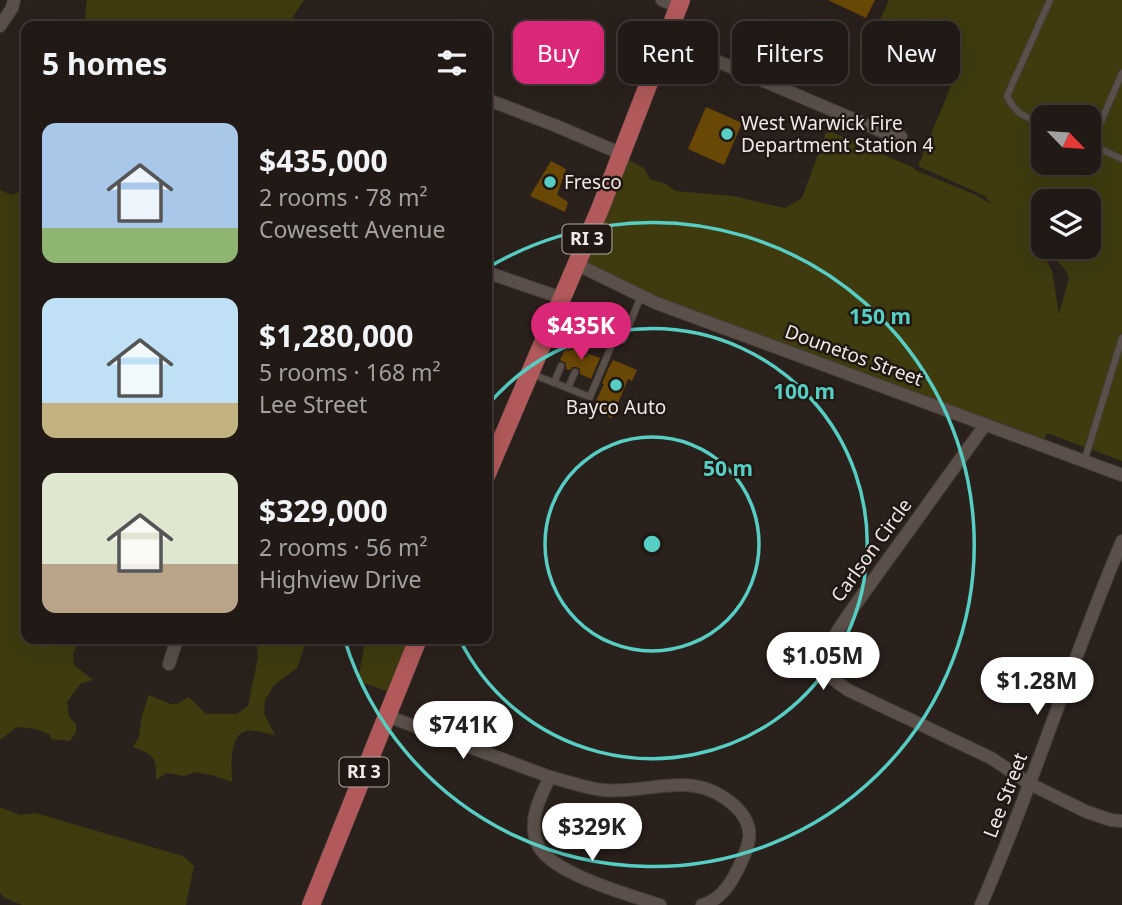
<!DOCTYPE html>
<html lang="en">
<head>
<meta charset="utf-8">
<style>
	body { margin:0; font-family:"Noto Sans",sans-serif; background:#2d2622; color:#f1f3f6; height:100vh; display:flex; flex-direction:column; font-size:26px; white-space:nowrap }
	* { box-sizing:border-box; margin:0 }
	p { font-size:23px; color:#a2a0a0 }
	.icon { flex:none; width:38px; height:38px; fill:none; stroke:currentColor; stroke-width:2; stroke-linecap:round; stroke-linejoin:round }
	.map { position:relative; flex:1; overflow:hidden }
	.sheet { position:absolute; left:21px; top:21px; width:471px; height:623px; display:flex; flex-direction:column; background:#201915; border-radius:14px; box-shadow:0 7px 28px #0002,0 0 0 2px #3d3834 }
	.sheet>* { flex:none }
	.guide { position:absolute; left:513px; top:21px; width:504px; height:63px; display:flex; gap:14px }
	.needle { width:46px; rotate:115deg }
	.tools { position:absolute; left:1031px; top:105px; display:grid; gap:14px }
	.tools a { display:grid; place-items:center; width:70px; height:70px; border-radius:14px; background:#201915; box-shadow:0 7px 28px #0002,0 0 0 2px #3d3834; font-size:35px }
	.price { position:absolute; translate:-50% -60px; padding:0 16px; border-radius:24px; background:#fff; color:#222; font-size:23px; line-height:46px; filter:drop-shadow(0 2px 4px #0008) }
	.price::after { content:''; position:absolute; left:50%; top:42px; width:21px; height:16px; margin-left:-10px; background:inherit; clip-path:polygon(0 0,100% 0,50% 100%) }
	.price.selected { background:#db2777; color:#fff }
	ul { padding:0; list-style:none }
	li { display:flex; align-items:center; gap:21px; height:175px; padding:0 21px }
	li span { display:grid; place-items:center; flex:none; width:196px; height:140px; border-radius:14px; color:#555 }
	li>.icon { margin-inline-start:auto }
	span .icon { width:84px; height:84px; fill:#fffc; stroke-width:1 }
	li b { font-size:30px }
	h2 { display:flex; justify-content:space-between; align-items:center; height:84px; padding:0 21px; font-size:30px }
	.chip { padding:0 24px; border-radius:14px; background:#201915; box-shadow:0 7px 28px #0002,0 0 0 2px #3d3834; font-size:24px; line-height:63px }
	.chip.selected { background:#db2777; color:#fff }
	.map>svg:first-child { display:block }
	.green { fill:#3f3b0f; fill-rule:evenodd }
	.building { fill:#694705 }
	.lines { fill:none; stroke-linecap:round; stroke-linejoin:round }
	.lane-casing { stroke:#443c38; stroke-width:8 }
	.street-casing { stroke:#443c38; stroke-width:14 }
	.primary-casing { stroke:#443c38; stroke-width:19 }
	.lane { stroke:#5a4f49; stroke-width:6 }
	.street { stroke:#5a4f49; stroke-width:12 }
	.primary { stroke:#b25a5b; stroke-width:18 }
	.ring { fill:none; stroke:#56cec3; stroke-width:3.5 }
	.poi-dot { fill:#56cec3; stroke:#211813; stroke-width:2.5 }
	.labels { text-anchor:middle; stroke-width:5; stroke-linejoin:round; paint-order:stroke }
	.shield { fill:#211813; stroke:#b2aaa6; stroke-width:2 }
	.shield-label { font-size:18px; font-weight:bold; fill:#f0e9e5 }
	.poi-label { font-size:19px; fill:#f0e9e5; stroke:#211813; text-anchor:start }
	.street-label { font-size:19px; fill:#f0e9e5; stroke:#211813 }
	.centre { fill:#56cec3; stroke:#211813; stroke-width:3.5 }
	.ring-label { font-size:21px; text-anchor:middle; font-weight:bold; fill:#56cec3; stroke:#211813; stroke-width:5; stroke-linejoin:round; paint-order:stroke }
</style>
</head>
<body>
<div class="map">
<svg width="1122" height="905" viewBox="0 0 1122 905">
	<rect width="100%" height="100%" fill="#2b211c"/>
	<g class="green">
		<path d="M87,0H304L294,15L289,26H84Z"/>
		<path d="M889,0H1122V461L1047,433L1042,445L662,305L575,263L617,154L644,168L650,179L666,184L676,191L733,196L785,208L802,198L827,130L914,168L915,170L976,195L991,204L985,196L918,166L951,86L866,50ZM1043,117H1088V163H1043ZM1043,201H1088V247H1043L1063,267L1069,277L1059,315L1052,270L1034,241L1040,243L1043,246Z"/>
		<path d="M26,189V639H80L73,654L74,665L93,680L81,683L67,702L69,717L76,724V732L70,741L51,739L50,735L36,729L17,727L0,740V190L12,195Z"/>
		<path d="M256,639H307L297,668L274,685L265,700L264,714L275,735C267,734 254,729 246,731C228,736 232,768 232,782L215,776L195,772L184,776L167,773L156,780C156,756 155,756 133,747L139,737L142,715L149,695L171,704H177L189,697L206,714H237L248,706L258,657Z"/>
		<path d="M359,639H419L395,694L358,681L364,647Z"/>
		<path d="M0,807L20,815L35,813L183,856L194,866L186,905H22L3,897L0,892Z"/>
	</g>
	<g class="building">
		<path d="M828,0H875L866,18Z"/>
		<path d="M706,107L742,123L724,165L688,149Z"/>
		<path d="M551,161L566,169L557,195L568,202L565,212L530,196Z"/>
		<path d="M574,348L579,350V354L581,357H586L589,354L600,358L591,379L580,374V369L577,367H572L570,370L566,369V363L560,360L565,350L570,351Z"/>
		<path d="M613,360L637,370L632,381L628,379L612,418L595,411L598,404L595,403L604,384L602,383L611,363H612Z"/>
	</g>
	<g class="lines">
		<defs>
			<g id="lane">
				<path d="M1043,124C1025,116 1016,115 1007,96L1050,0"/>
				<path d="M1090,144L1122,159"/>
				<path d="M1091,145L1122,73"/>
				<path d="M615,337L623,340L641,296"/>
				<path d="M569,346L579,322"/>
				<path d="M584,352L593,328"/>
				<path d="M532,374L590,397L615,337L559,313"/>
				<path d="M554,383L561,366"/>
				<path d="M568,388L575,372"/>
				<path d="M1084,462L1122,338"/>
			</g>
			<g id="street">
				<path d="M662,0L679,7"/>
				<path d="M0,26L12,8L14,0"/>
				<path d="M665,39L893,136L901,137"/>
				<path d="M486,99L554,125L622,154"/>
				<path d="M576,264L656,303L1122,475"/>
				<path d="M486,272L562,298"/>
				<path d="M985,425L853,608C845,620 822,651 824,665C827,677 839,683 848,690L991,758L1030,784L1087,812L1111,820L1122,821"/>
				<path d="M169,664L177,639"/>
				<path d="M387,716L550,777"/>
				<path d="M660,905C630,895 548,873 537,843C528,820 540,797 550,777C566,781 585,788 602,790C651,795 691,767 735,806C757,827 750,844 738,869C730,885 720,900 702,905"/>
				<path d="M981,905C1033,786 1071,661 1122,541"/>
			</g>
			<g id="primary">
				<path d="M486,476L600,209L681,0"/>
				<path d="M311,905L418,639"/>
			</g>
		</defs>
		<use href="#lane" class="lane-casing"/>
		<use href="#street" class="street-casing"/>
		<use href="#primary" class="primary-casing"/>
		<use href="#lane" class="lane"/>
		<use href="#street" class="street"/>
		<use href="#primary" class="primary"/>
	</g>
	<g class="ring">
		<circle cx="652" cy="544" r="107"/>
		<path d="M487 406A215 215 0 1 1 460 640"/>
		<path d="M489 267A322 322 0 1 1 345 641"/>
	</g>
	<g class="poi-dot">
		<circle cx="727" cy="134" r="7"/>
		<circle cx="550" cy="182" r="7"/>
		<circle cx="616" cy="385" r="7"/>
	</g>
	<g class="labels">
		<g class="shield">
			<rect x="562.5" y="224.5" width="49" height="29" rx="5"/>
			<rect x="339.5" y="757.5" width="49" height="29" rx="5"/>
		</g>
		<g class="shield-label">
			<text x="587" y="245">RI 3</text>
			<text x="364" y="778">RI 3</text>
		</g>
		<g class="poi-label">
			<text x="741" y="130">West Warwick Fire<tspan x="741" dy="22">Department Station 4</tspan></text>
			<text x="564" y="189">Fresco</text>
			<text x="616" y="414" text-anchor="middle">Bayco Auto</text>
		</g>
		<g class="street-label">
			<text transform="translate(854 355) rotate(20)" y="7">Dounetos Street</text>
			<text transform="translate(871 550) rotate(-54)" y="7">Carlson Circle</text>
			<text transform="translate(1005 795) rotate(-69)" y="7">Lee Street</text>
		</g>
	</g>
	<circle cx="652" cy="544" r="10" class="centre"/>
	<g class="ring-label">
		<text x="880" y="324">150 m</text>
		<text x="804" y="399">100 m</text>
		<text x="728" y="476">50 m</text>
	</g>
</svg>
<div class="tools">
<a><svg class="needle" viewBox="-14 -14 28 28"><path d="M0-13l5 13h-10z" fill="#e53935"/><path d="M0 13l5-13h-10z" fill="#a2a0a0"/></svg></a>
<a><svg class="icon" aria-label="layers" viewBox="0 0 24 24"><path d="M12 4l9 5-9 5-9-5zM3 14l9 5 9-5"/></svg></a>
</div>
<b class="price selected" style="left:581px;top:362px">$435K</b>
<b class="price" style="left:823px;top:692px">$1.05M</b>
<b class="price" style="left:1037px;top:717px">$1.28M</b>
<b class="price" style="left:463px;top:761px">$741K</b>
<b class="price" style="left:592px;top:863px">$329K</b>
<div class="guide">
<a class="chip selected">Buy</a>
<a class="chip">Rent</a>
<a class="chip">Filters</a>
<a class="chip">New</a>
</div>
<section class="sheet">
<h2>5 homes<svg class="icon" aria-label="filters" viewBox="0 0 24 24"><path d="M4 7h16M4 17h16"/><circle cx="9" cy="7" r="2"/><circle cx="15" cy="17" r="2"/></svg></h2>
<ul>
<li><span style="background:linear-gradient(#a9c7e8 75%,#8fb573 0)"><svg class="icon" aria-label="home" viewBox="0 0 24 24"><path d="M3 11l9-7 9 7M6 9v11h12V9"/></svg></span><div><b>$435,000</b><p>2 rooms · 78 m²</p><p>Cowesett Avenue</p></div></li>
<li><span style="background:linear-gradient(#bfe0f5 75%,#c2b280 0)"><svg class="icon" aria-label="home" viewBox="0 0 24 24"><path d="M3 11l9-7 9 7M6 9v11h12V9"/></svg></span><div><b>$1,280,000</b><p>5 rooms · 168 m²</p><p>Lee Street</p></div></li>
<li><span style="background:linear-gradient(#dfe7d0 65%,#b9a48a 0)"><svg class="icon" aria-label="home" viewBox="0 0 24 24"><path d="M3 11l9-7 9 7M6 9v11h12V9"/></svg></span><div><b>$329,000</b><p>2 rooms · 56 m²</p><p>Highview Drive</p></div></li>
</ul>
</section>
</div>
</body>
</html>
